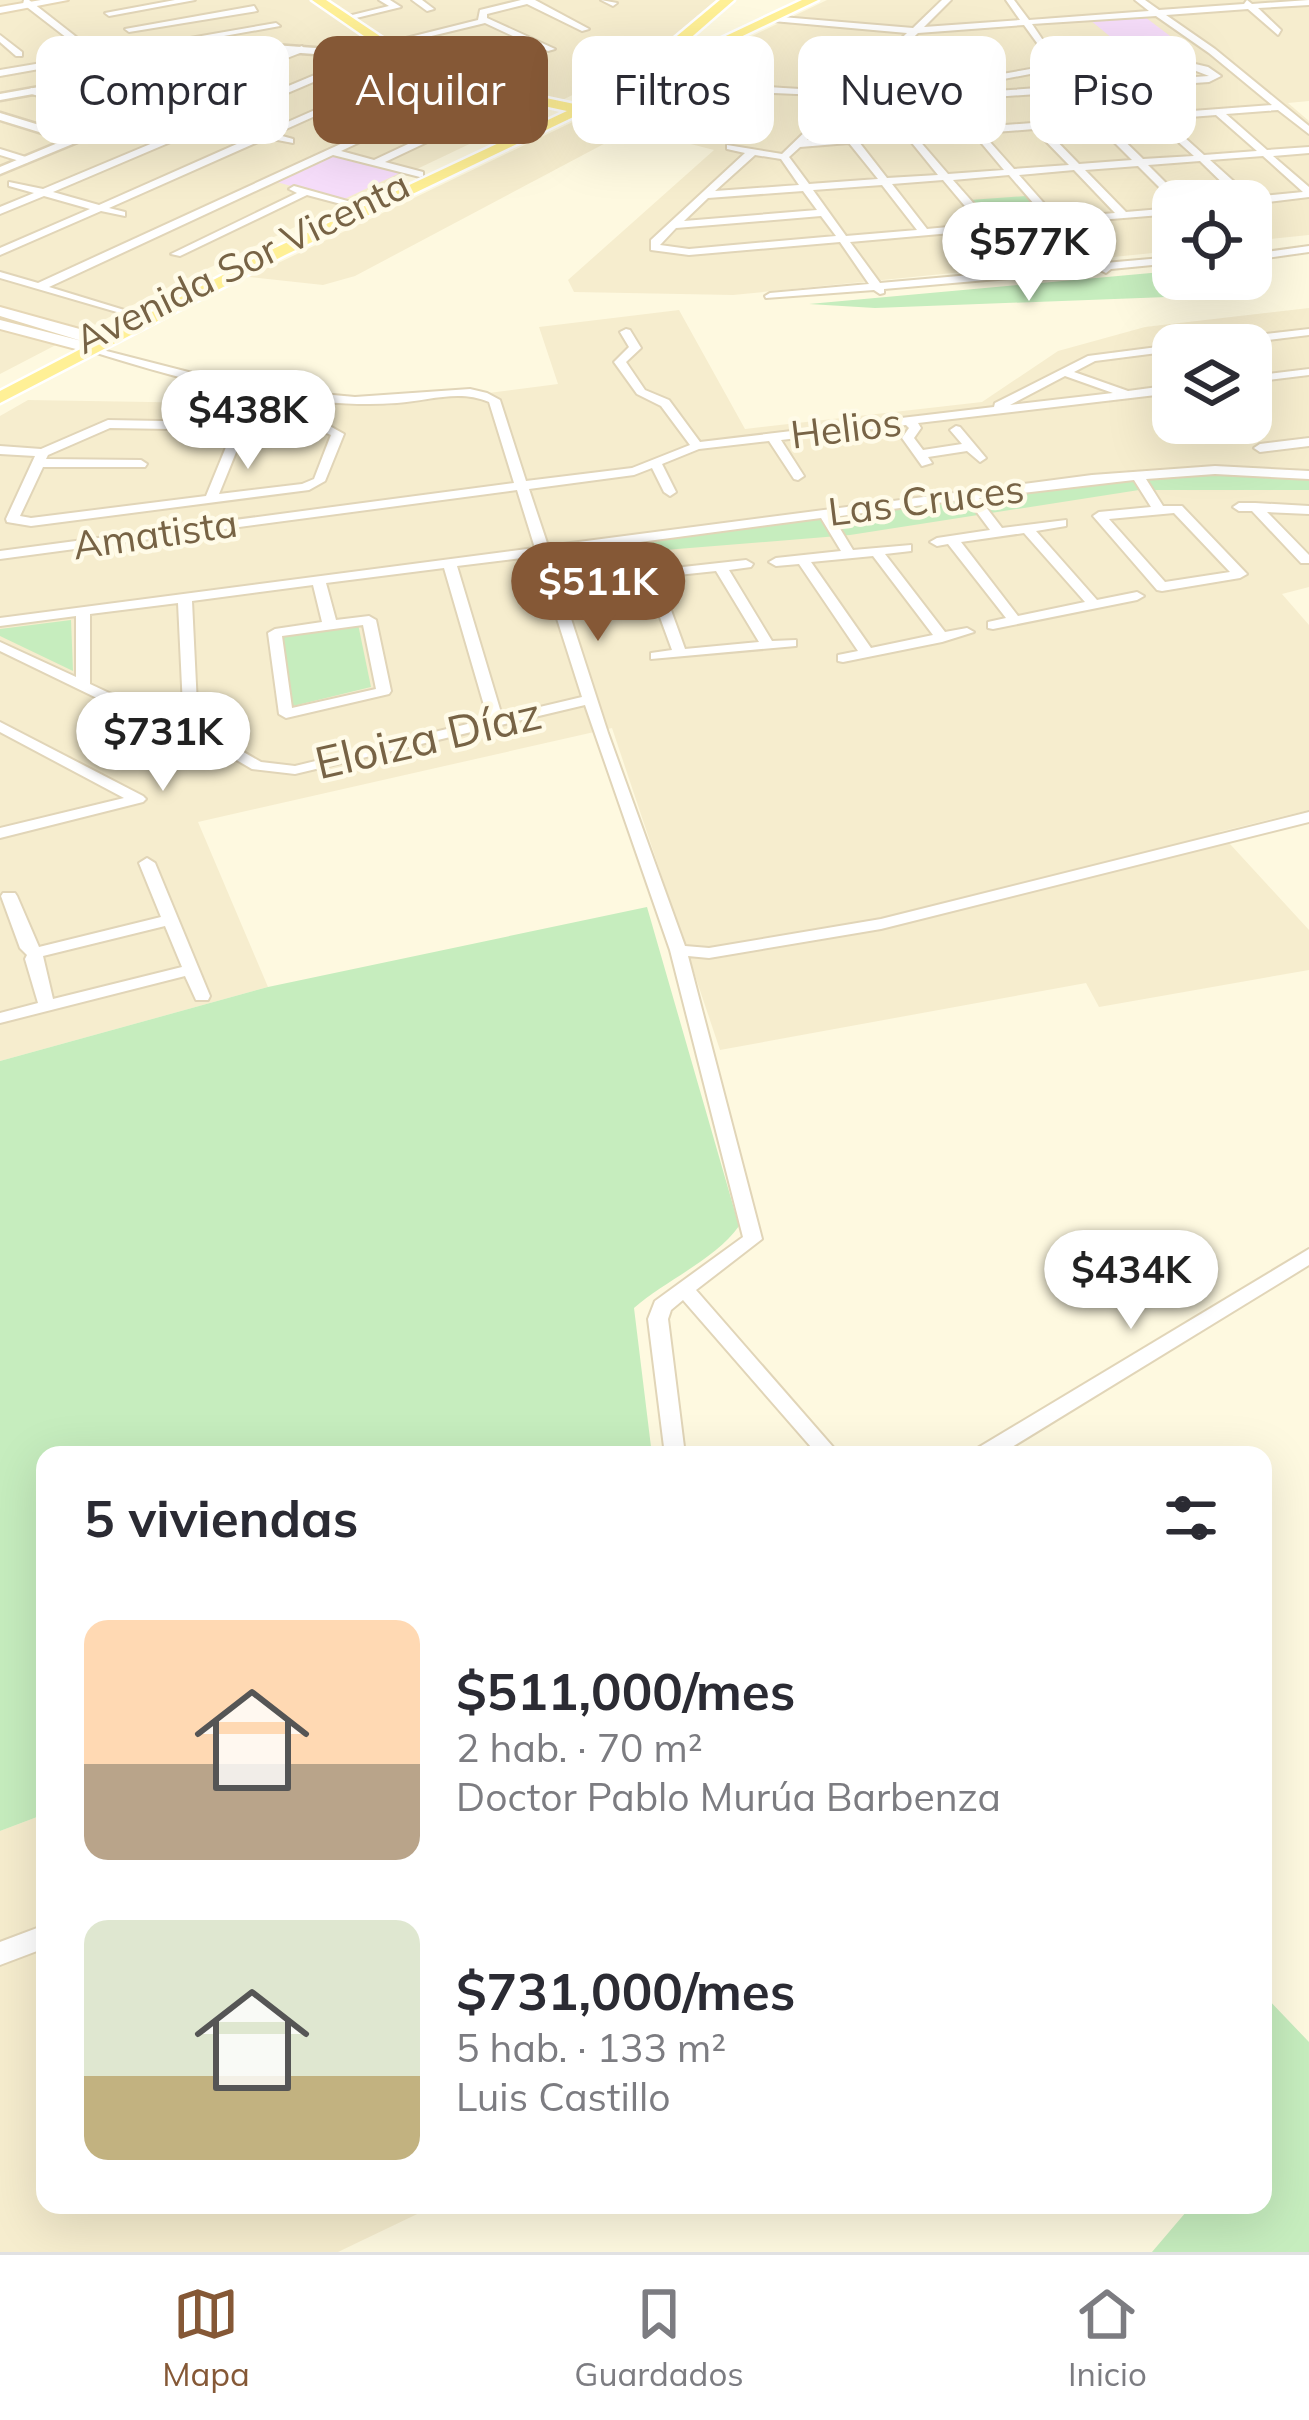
<!DOCTYPE html>
<html lang="es">
<head>
<meta charset="utf-8">
<style>
	body { margin:0; font-family:Mulish,sans-serif; background:#f7f7f7; color:#2b2b33; height:100vh; display:flex; flex-direction:column; font-size:45px; white-space:nowrap }
	* { box-sizing:border-box; margin:0 }
	p { font-size:39px; color:#7c7c81 }
	.icon { flex:none; width:66px; height:66px; fill:none; stroke:currentColor; stroke-width:2; stroke-linecap:round; stroke-linejoin:round }
	.map { position:relative; flex:1; overflow:hidden }
	.sheet { position:absolute; left:36px; top:1446px; width:1236px; height:768px; display:flex; flex-direction:column; background:#fff; border-radius:24px; box-shadow:0 12px 48px #0002 }
	.sheet>* { flex:none }
	.hud { position:absolute; left:36px; top:36px; width:1239px; height:108px; display:flex; gap:24px }
	.buttons { position:absolute; left:1152px; top:180px; display:grid; gap:24px }
	.buttons a { display:grid; place-items:center; width:120px; height:120px; border-radius:24px; background:#fff; box-shadow:0 12px 48px #0002; font-size:60px }
	.price { position:absolute; translate:-50% -102px; padding:0 27px; border-radius:42px; background:#fff; color:#222; font-size:39px; line-height:78px; filter:drop-shadow(0 3px 6px #0008) }
	.price::after { content:''; position:absolute; left:50%; top:72px; width:36px; height:27px; margin-left:-18px; background:inherit; clip-path:polygon(0 0,100% 0,50% 100%) }
	.price.selected { background:#855836; color:#fff }
	ul { padding:0; list-style:none }
	li { display:flex; align-items:center; gap:36px; height:300px; padding:0 48px }
	li span { display:grid; place-items:center; flex:none; width:336px; height:240px; border-radius:24px; color:#555 }
	li>.icon { margin-inline-start:auto }
	span .icon { width:144px; height:144px; fill:#fffc; stroke-width:1 }
	li b { font-size:51px }
	h2 { display:flex; justify-content:space-between; align-items:center; height:144px; padding:0 48px; font-size:51px }
	.pill { padding:0 42px; border-radius:24px; background:#fff; box-shadow:0 12px 48px #0002; font-size:42px; line-height:108px }
	.pill.selected { background:#855836; color:#fff }
	.tabs { display:flex; justify-content:space-around; align-items:center; height:168px; border-top:3px solid #e1e1e2; background:#fff; font-size:33px; color:#7c7c81 }
	.tabs a { display:grid; justify-items:center; gap:6px }
	.tabs .selected { color:#855836 }
	.map>svg:first-child { display:block }
	.residential { fill:#f6edce; fill-rule:evenodd }
	.education { fill:#f6ddfa }
	.green { fill:#c6edbe }
	.lines { fill:none; stroke-linecap:round; stroke-linejoin:round }
	.minor-casing { stroke:#e1d5b8; stroke-width:4 }
	.tertiary-casing { stroke:#e1d5b8; stroke-width:5 }
	.secondary-casing { stroke:#e6d7b6; stroke-width:4 }
	.primary-casing { stroke:#fff; stroke-width:5 }
	.minor { fill:#fff; fill-rule:evenodd }
	.tertiary { fill:#fff; fill-rule:evenodd }
	.secondary { fill:#fff; fill-rule:evenodd }
	.primary { fill:#fff096; fill-rule:evenodd }
	.labels { text-anchor:middle; stroke-width:9; stroke-linejoin:round; paint-order:stroke }
	.far-street-label { font-size:39px; fill:#776345; stroke:#fffbe8 }
	.street-label { font-size:45px; fill:#776345; stroke:#fffbe8 }
</style>
</head>
<body>
<div class="map">
<svg width="1309" height="2252" viewBox="0 0 1309 2252">
	<rect width="100%" height="100%" fill="#fef9e0"/>
	<g class="residential">
		<path d="M0,0H716L644,61L150,296L0,374Z"/>
		<path d="M827,0H1309V101L1288,103L1309,121V235L1251,241V201H1173V251L733,295L574,292L568,280L714,150L632,129L355,276L323,285L249,277Z"/>
		<path d="M1309,308V587L1282,594L1309,625V810L1219,832L1309,930V970L1099,1007L1086,983L720,1050L612,728L198,822L268,987L0,1061V416L28,400L387,406L558,384L539,327L679,310L745,429L982,402L1058,351L1145,327ZM1173,345H1251V423H1173Z"/>
		<path d="M45,1814V2205H436L338,2252H0V1831Z"/>
	</g>
	<g class="education">
		<path d="M1145,17L1186,48L1135,57L1090,20Z"/>
		<path d="M331,155L402,172L342,200L273,181Z"/>
	</g>
	<g class="green">
		<path d="M1026,196L1047,219L991,226L970,200Z"/>
		<path d="M1173,271V279H1212L1167,297L875,308L809,304Z"/>
		<path d="M1213,472L1309,478V490H1139L850,535L665,550L567,569L556,553L1070,484Z"/>
		<path d="M71,620L73,671L0,636V629Z"/>
		<path d="M358,624L371,687L289,707L279,634Z"/>
		<path d="M647,907L739,1226C716,1259 666,1280 634,1308L652,1455H45V1814L0,1831V1061L268,987Z"/>
		<path d="M1263,1994L1309,2042V2252H1152L1192,2205H1263Z"/>
	</g>
	<g class="lines">
		<defs>
			<g id="minor">
				<path d="M24,0H29L98,54L276,23L280,26L0,76V70L89,55L23,4Z"/>
				<path d="M175,0H195L109,16L105,13Z"/>
				<path d="M379,0H390L401,7L344,21L340,18L389,6Z"/>
				<path d="M412,0H422L434,9L427,11Z"/>
				<path d="M521,0H535L589,29L582,31L527,4L487,14V18L555,49L548,51L523,40L480,51L518,68L515,73L470,53L411,68L407,65L515,37L485,23L382,48L378,45L478,20L480,10Z"/>
				<path d="M601,0L617,3L613,6Z"/>
				<path d="M942,0H951L924,27L1020,20L1006,0H1014L1029,20L1149,11L1135,0H1145L1159,10L1244,4L1247,0L1252,4L1309,0V5L1258,8L1281,30L1278,35L1248,9L1166,15L1215,49L1309,126V134L1278,110L1226,114L1267,150L1309,147V153L1273,156L1309,187V197L1251,204V201H1241L1200,161L1148,165L1184,201H1173L1138,166L1085,170L1126,212L1173,208V214L1062,223L1105,263L1173,257V263L1111,269L1106,273L1100,270L884,289V293L880,294L874,290L766,298L765,296L770,293L869,284L840,242L689,255L651,250V240L745,153L727,149V145L782,154L842,96L751,92L677,138L672,135L674,133L741,91L644,75L651,60L658,62L653,71C718,84 782,90 848,90L907,33L773,21L770,16L913,28ZM1156,16L1209,53L1272,105L807,140L853,96L957,88L1056,69L1061,76H1067L1032,24ZM1024,25L1053,65L957,82L859,90L918,33ZM1216,115L1257,151L1204,155L1164,119ZM1154,120L1194,156L1143,159L1106,123ZM1096,124L1132,160L1079,164L1044,128ZM1034,129L1069,165L1014,169L982,133ZM973,133L1004,170L948,174L917,138ZM908,138L938,175L887,178L859,142ZM849,143L878,179L809,184L789,157L800,147ZM755,155L781,159L799,185L715,191ZM1263,156L1303,192L1251,197L1210,160ZM1074,170L1115,213L1057,218L1019,175ZM1009,175L1047,219L991,223L953,180ZM943,180L980,224L927,229L892,184ZM882,185L917,230L846,236L813,190ZM803,191L817,210L684,221L708,198ZM821,216L836,236L689,249L660,245L676,228ZM1052,224L1093,264L880,283L850,242L985,230L990,232L995,229Z"/>
				<path d="M254,6L257,11L129,32L125,29Z"/>
				<path d="M0,35L22,52V56H16L0,42Z"/>
				<path d="M302,46L305,51L223,83L215,81Z"/>
				<path d="M355,58L358,63L222,121L265,132L383,80L391,82L275,134L293,139V143L267,138L109,208L125,212V216L101,211L0,255V248L90,209L44,196L0,214V207L34,193L9,186V182L43,189L203,122L178,115V111L212,118ZM213,124L257,135L99,205L53,192Z"/>
				<path d="M1191,63L1208,67L1221,76L1209,82L951,100L946,97L951,94L1097,84L1158,66ZM1175,69H1191L1209,76L1122,82Z"/>
				<path d="M100,76L179,96L181,98L176,101L97,81Z"/>
				<path d="M31,88L131,116L133,118L128,121L28,93Z"/>
				<path d="M443,97L451,99L341,151L374,160L487,107L490,108V112L465,124L507,135L502,138L457,128L385,162L423,172V176L420,177L333,155L49,287L134,313V317L0,278V272L38,283Z"/>
				<path d="M0,149L29,158L31,160L26,163L0,155Z"/>
				<path d="M294,186L376,209L371,212L307,195L180,256L171,254L297,193L289,189Z"/>
				<path d="M1309,246V252L1251,260V254Z"/>
				<path d="M626,329L630,330L641,348L626,362L645,390L669,400L700,442L994,407L995,403L1088,356L1173,345V351L1095,361L1074,372L1128,391L1173,385V393L918,423L921,428L914,438L923,450L962,444L950,430L956,426L960,427L986,458L980,462L967,451L928,457L932,463L922,466L902,438L909,428L906,425L781,440L804,476L798,480L794,479L769,441L699,449L662,464L676,492L670,496L664,492L652,468L634,475L529,489L548,546L1092,475L1215,466L1309,471V479L1215,474L1146,479L1163,506H1182L1247,574L1240,578L1162,591L1157,590L1093,516L1099,512L1151,507L1134,480L979,498L1002,528L1066,520V526L1036,531L1097,600L1137,592L1144,596L1137,600L993,629L988,628V622L1006,618L948,544L937,546L930,542L937,538L990,530L967,499L833,517L853,550L911,545V551L885,554L945,632L967,628L974,632L942,642L843,662L838,661V655L858,651L799,564L776,566L769,562L776,558L841,551L821,518L550,554L608,733L685,946L709,948L881,919L1309,812V822L881,929L709,958L688,956L762,1239L696,1290L840,1455H818L683,1300L671,1310L668,1319L685,1455H665L648,1319L655,1301L743,1237L670,950L585,705L295,774L252,769L197,737L169,733L0,651V642L76,677V616L0,626V618L535,548L517,490L0,559V551L514,483L489,402C459,389 428,401 397,403C372,405 348,404 323,402C242,397 164,374 87,350V346L204,376L278,390L355,397L470,389L487,393L500,400L526,481L632,468L690,445L661,406L637,394L614,362L629,347L620,332ZM1065,376L1113,393L1010,405ZM1174,513L1230,572L1165,582L1109,519ZM1024,533L1085,602L1018,616L961,542ZM537,556L582,697L502,716L457,566ZM873,556L933,635L871,648L811,562ZM444,568L488,719L295,766L261,762L198,726L192,601L313,585L322,622L275,629L268,633L279,714L286,718L389,694L391,691L376,620L369,616L336,620L326,583ZM178,603L184,728L90,684V614ZM363,625L376,689L292,708L282,636Z"/>
				<path d="M1309,329V335L1228,345H1193L1199,342Z"/>
				<path d="M1309,369V375L1251,382V376Z"/>
				<path d="M108,420L326,424L344,434L325,481L309,490L31,526L7,522L6,519L35,456L0,454V446L41,449ZM110,428L233,430L206,496L31,518L20,516L43,467H145L147,464L141,460L46,459L48,455ZM245,430L324,432L331,435L314,479L302,484L219,494Z"/>
				<path d="M1212,423H1225L1236,436L1226,439Z"/>
				<path d="M1309,438V446L1260,452L1254,448L1260,444Z"/>
				<path d="M1255,503L1309,506V514L1267,512L1309,555V563H1301L1252,511H1239L1233,507L1239,503Z"/>
				<path d="M746,560L753,564L751,567L729,570L772,641L796,640V646L651,659V653L672,650L646,579H629V573ZM716,571L759,642L685,649L659,577Z"/>
				<path d="M0,722L143,796L146,799L143,802L0,838V828L124,798L0,732Z"/>
				<path d="M147,858L155,863L210,996L208,1000H196L185,976L0,1023V1013L38,1003L25,959L27,955L20,948L1,896L3,893H15L17,896L39,947L161,917L139,863ZM165,926L182,967L53,999L43,956Z"/>
				<path d="M1309,1249V1265L999,1455H973L976,1449Z"/>
				<path d="M45,1925V1948L0,1965V1942Z"/>
			</g>
			<path id="tertiary" d="M382,42L386,47L342,56L274,51L186,67L225,81L0,174V167L65,140L0,120V113L75,136L210,81L177,68L0,100V94L274,45L342,50Z"/>
			<g id="secondary">
				<path d="M41,0H68L0,13V7Z"/>
				<path d="M0,307L94,333L99,348L91,353L0,329V320L82,341L0,316Z"/>
			</g>
			<g id="primary">
				<path d="M312,0H326L438,75L579,105L802,0H818L285,255L0,403V391L273,249L567,111L429,81Z"/>
				<path d="M720,0H734L663,62H653V56Z"/>
			</g>
		</defs>
		<use href="#minor" class="minor-casing"/>
		<use href="#tertiary" class="tertiary-casing"/>
		<use href="#secondary" class="secondary-casing"/>
		<use href="#primary" class="primary-casing"/>
		<use href="#minor" class="minor"/>
		<use href="#tertiary" class="tertiary"/>
		<use href="#secondary" class="secondary"/>
		<use href="#primary" class="primary"/>
	</g>
	<g class="labels">
		<g class="far-street-label">
			<text transform="translate(242 262) rotate(-26)" y="14">Avenida Sor Vicenta</text>
			<text transform="translate(846 428) rotate(-7)" y="14">Helios</text>
			<text transform="translate(926 500) rotate(-7)" y="14">Las Cruces</text>
			<text transform="translate(155 534) rotate(-8)" y="14">Amatista</text>
		</g>
		<g class="street-label">
			<text transform="translate(428 738) rotate(-13)" y="16">Eloiza Díaz</text>
		</g>
	</g>
</svg>
<div class="buttons">
<a><svg class="icon" aria-label="locate" viewBox="0 0 24 24"><circle cx="12" cy="12" r="6"/><path d="M12 2v4M12 18v4M2 12h4M18 12h4"/></svg></a>
<a><svg class="icon" aria-label="layers" viewBox="0 0 24 24"><path d="M12 4l9 5-9 5-9-5zM3 14l9 5 9-5"/></svg></a>
</div>
<b class="price" style="left:1029px;top:304px">$577K</b>
<b class="price" style="left:248px;top:472px">$438K</b>
<b class="price selected" style="left:598px;top:644px">$511K</b>
<b class="price" style="left:163px;top:794px">$731K</b>
<b class="price" style="left:1131px;top:1332px">$434K</b>
<div class="hud">
<a class="pill">Comprar</a>
<a class="pill selected">Alquilar</a>
<a class="pill">Filtros</a>
<a class="pill">Nuevo</a>
<a class="pill">Piso</a>
</div>
<section class="sheet">
<h2>5 viviendas<svg class="icon" aria-label="filters" viewBox="0 0 24 24"><path d="M4 7h16M4 17h16"/><circle cx="9" cy="7" r="2"/><circle cx="15" cy="17" r="2"/></svg></h2>
<ul>
<li><span style="background:linear-gradient(#ffd9b3 60%,#b9a48a 0)"><svg class="icon" aria-label="home" viewBox="0 0 24 24"><path d="M3 11l9-7 9 7M6 9v11h12V9"/></svg></span><div><b>$511,000/mes</b><p>2 hab. · 70 m²</p><p>Doctor Pablo Murúa Barbenza</p></div></li>
<li><span style="background:linear-gradient(#dfe7d0 65%,#c2b280 0)"><svg class="icon" aria-label="home" viewBox="0 0 24 24"><path d="M3 11l9-7 9 7M6 9v11h12V9"/></svg></span><div><b>$731,000/mes</b><p>5 hab. · 133 m²</p><p>Luis Castillo</p></div></li>
</ul>
</section>
</div>
<nav class="tabs">
<a class="selected"><svg class="icon" aria-label="map" viewBox="0 0 24 24"><path d="M3 6l6-2 6 2 6-2v14l-6 2-6-2-6 2zM9 4v14M15 6v14"/></svg>Mapa</a>
<a><svg class="icon" aria-label="saved" viewBox="0 0 24 24"><path d="M7 4h10v16l-5-4-5 4z"/></svg>Guardados</a>
<a><svg class="icon" aria-label="home" viewBox="0 0 24 24"><path d="M3 11l9-7 9 7M6 9v11h12V9"/></svg>Inicio</a>
</nav>
</body>
</html>
